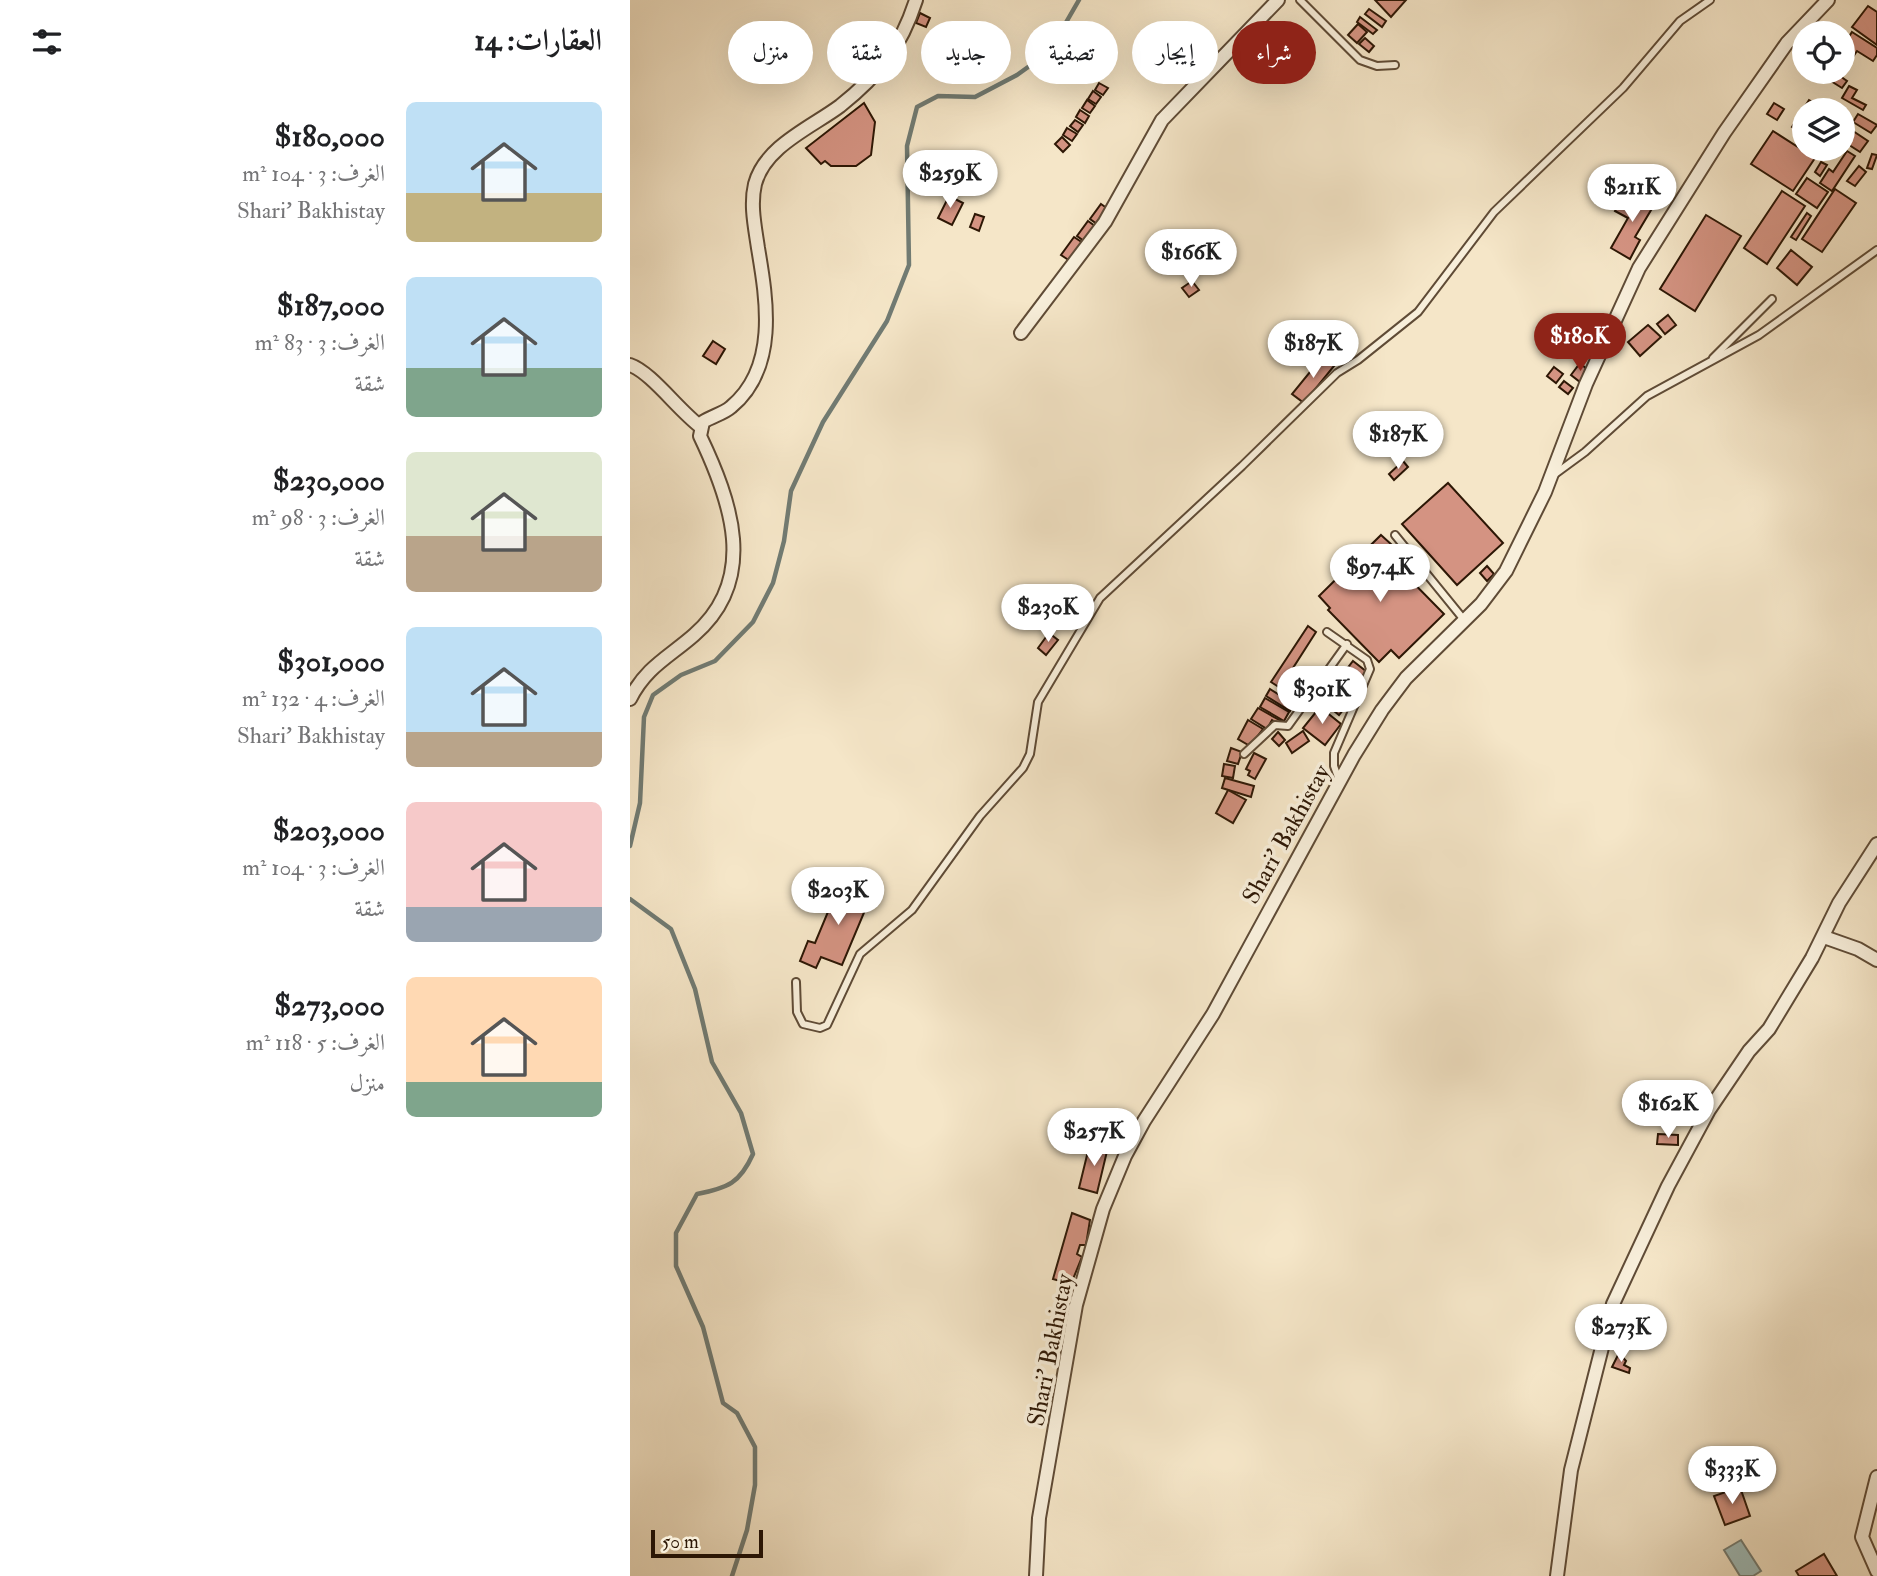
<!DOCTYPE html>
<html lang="ar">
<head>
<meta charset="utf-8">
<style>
	body { margin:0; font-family:"IM FELL Double Pica",Amiri,serif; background:#f2f2f2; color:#202124; direction:rtl; height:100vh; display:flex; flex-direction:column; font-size:26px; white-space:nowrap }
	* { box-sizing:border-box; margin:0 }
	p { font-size:23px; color:#757577 }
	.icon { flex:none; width:38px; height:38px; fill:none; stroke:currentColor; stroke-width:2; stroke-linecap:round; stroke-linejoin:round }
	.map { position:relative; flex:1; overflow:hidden; direction:ltr }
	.panel { display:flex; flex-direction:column; background:#fff; width:630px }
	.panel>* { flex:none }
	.banner { position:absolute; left:21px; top:21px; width:665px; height:63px; direction:rtl; display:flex; gap:14px }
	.tools { position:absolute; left:1162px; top:21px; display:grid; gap:14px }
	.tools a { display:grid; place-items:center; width:63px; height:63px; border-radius:50%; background:#fff; box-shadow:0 7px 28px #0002; font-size:35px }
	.scale { position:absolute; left:21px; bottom:18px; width:112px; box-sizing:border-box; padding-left:7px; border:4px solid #2d1705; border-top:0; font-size:19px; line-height:24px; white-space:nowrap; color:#2d1705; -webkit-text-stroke:5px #f8efdb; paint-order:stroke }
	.price { position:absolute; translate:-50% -60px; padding:0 16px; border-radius:24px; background:#fff; color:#222; font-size:23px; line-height:46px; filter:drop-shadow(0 2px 4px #0008) }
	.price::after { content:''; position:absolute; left:50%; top:42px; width:21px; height:16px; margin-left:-10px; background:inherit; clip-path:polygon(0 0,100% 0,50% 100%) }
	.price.selected { background:#8f2418; color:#fff }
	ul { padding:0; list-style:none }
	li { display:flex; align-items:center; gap:21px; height:175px; padding:0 28px }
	li span { display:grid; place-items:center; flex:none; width:196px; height:140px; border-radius:10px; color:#555 }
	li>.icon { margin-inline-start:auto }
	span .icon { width:84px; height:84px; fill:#fffc; stroke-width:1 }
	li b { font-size:30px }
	h2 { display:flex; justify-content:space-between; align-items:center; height:84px; padding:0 28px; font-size:30px }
	.chip { padding:0 24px; border-radius:32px; background:#fff; box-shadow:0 7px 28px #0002; font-size:24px; line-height:63px }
	.chip.selected { background:#8f2418; color:#fff }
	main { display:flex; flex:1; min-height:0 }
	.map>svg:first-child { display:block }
	.water { fill:#9ebebd; stroke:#717b73; stroke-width:2 }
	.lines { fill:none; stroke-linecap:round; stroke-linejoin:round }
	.stream { stroke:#717b73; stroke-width:4.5 }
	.building { fill:#d49382; stroke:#2d1705; stroke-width:2 }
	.lane-casing { stroke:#5f4b36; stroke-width:10 }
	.street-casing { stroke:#5f4b36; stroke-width:16 }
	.lane { stroke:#f8efdb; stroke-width:6 }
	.street { stroke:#f8efdb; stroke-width:12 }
	.labels { text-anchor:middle; stroke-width:7; stroke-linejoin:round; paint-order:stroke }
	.street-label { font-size:24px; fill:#2d1705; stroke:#f8efdb }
</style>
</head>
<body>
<main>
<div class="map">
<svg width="1247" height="1576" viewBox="0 0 1247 1576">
	<rect width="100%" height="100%" fill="#f5e6c8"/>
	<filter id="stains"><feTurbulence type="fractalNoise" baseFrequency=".00286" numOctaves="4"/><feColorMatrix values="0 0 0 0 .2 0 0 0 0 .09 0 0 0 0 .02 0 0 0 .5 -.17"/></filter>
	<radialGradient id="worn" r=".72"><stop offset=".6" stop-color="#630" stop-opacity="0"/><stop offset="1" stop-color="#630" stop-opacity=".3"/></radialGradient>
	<g class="water">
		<path d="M329,155L341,161L328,183L316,177Z"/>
		<path d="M1111,1540L1131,1571L1123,1576H1110L1094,1550Z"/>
	</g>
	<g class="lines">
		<g class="stream">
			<path d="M0,846L10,803L14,717L23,695L51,675L85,661L123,622L143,583L154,541L161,491L193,422L257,321L279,265L277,146L287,107L308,96L345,97L387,75L419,52L449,0"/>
			<path d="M0,899L41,929L65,989L82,1062L111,1113L123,1154C110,1183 98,1188 67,1194L46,1233V1266L73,1327L93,1403L107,1413L125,1447V1485L117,1530L102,1576"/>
		</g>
	</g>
	<g class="building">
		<path d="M745,0H776L761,17Z"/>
		<path d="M1238,6L1247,12V45L1222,27Z"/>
		<path d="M739,9L756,21L752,27L735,14Z"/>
		<path d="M290,13L300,18L296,27L286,23Z"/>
		<path d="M730,17L747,30L743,34L727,22Z"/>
		<path d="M728,24L737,32L727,43L718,35Z"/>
		<path d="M1222,32L1247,48V55L1243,61L1227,51L1210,76L1217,81L1212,88L1193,76L1196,72H1213V46Z"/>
		<path d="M735,38L744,46L739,52L729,44Z"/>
		<path d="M469,83L478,88L473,95L465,90Z"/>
		<path d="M1219,86L1227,90L1222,98L1236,105L1233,110L1212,98Z"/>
		<path d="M463,91L471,97L466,104L458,99Z"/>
		<path d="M457,100L465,106L460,113L452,108Z"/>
		<path d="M1179,100L1197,110H1174V134L1162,127Z"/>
		<path d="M234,103L245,122L241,155L226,166H201L195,161L191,164L176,148Z"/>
		<path d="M1144,103L1154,109L1147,120L1137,114Z"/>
		<path d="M450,110L459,116L455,123L446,117Z"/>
		<path d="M1228,114L1247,125L1241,133L1223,122Z"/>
		<path d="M445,120L453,125L448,132L440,126Z"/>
		<path d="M1217,127L1238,141L1230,152L1213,141Z"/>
		<path d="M437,128L447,134L442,141L433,135Z"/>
		<path d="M1143,131L1185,158L1163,191L1121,164Z"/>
		<path d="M432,137L440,145L433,152L425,144Z"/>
		<path d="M1189,149H1202L1195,159L1186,153Z"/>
		<path d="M1217,151L1225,156L1202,191L1190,183L1199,169L1203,172Z"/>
		<path d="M1242,154L1247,155L1242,169L1237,168Z"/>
		<path d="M1191,162L1197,165L1190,176L1185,172Z"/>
		<path d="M1229,166L1236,172L1225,186L1217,181Z"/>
		<path d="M1177,178L1198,192L1187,208L1166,194Z"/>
		<path d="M1205,189L1226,203L1192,252L1172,239Z"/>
		<path d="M1152,191L1175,206L1137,264L1114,248Z"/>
		<path d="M1013,192L1027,200L1005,237L1010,240L1000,259L981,248L998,218L985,211L992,199L1005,207Z"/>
		<path d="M319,196L333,203L322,225L308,218Z"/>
		<path d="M471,204L478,209L467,224L460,219Z"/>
		<path d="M1177,213L1181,216L1166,240L1161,237Z"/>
		<path d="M345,214L354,217L349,231L340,227Z"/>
		<path d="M1076,215L1111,236L1065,311L1030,289Z"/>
		<path d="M458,221L465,226L454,241L447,236Z"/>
		<path d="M444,237L453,243L440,261L431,255Z"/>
		<path d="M1161,250L1182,267L1167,285L1147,268Z"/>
		<path d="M562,281L569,290L559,297L552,288Z"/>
		<path d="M1038,315L1046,325L1035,334L1027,324Z"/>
		<path d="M1018,325L1031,337L1010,356L998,342Z"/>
		<path d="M83,341L95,349L86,364L73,356Z"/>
		<path d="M693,356L704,366L674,403L662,394Z"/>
		<path d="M950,363L959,371L950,382L941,375Z"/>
		<path d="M924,367L933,374L926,383L917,376Z"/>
		<path d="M934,381L943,388L938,394L929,387Z"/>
		<path d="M773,461L778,467L764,480L759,474Z"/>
		<path d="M818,483L873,543L827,585L772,524Z"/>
		<path d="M751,535L762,545L754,553L814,614L769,658L761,650L749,662L698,610L700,608L689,596Z"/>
		<path d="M857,566L864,574L857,581L850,573Z"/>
		<path d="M678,626L686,632L656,679L675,691L669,700L641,682Z"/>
		<path d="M419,633L428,640L416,655L408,648Z"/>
		<path d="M723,661L737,672L726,687L729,690L709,715L692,701Z"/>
		<path d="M640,689L664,704L660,711L636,696Z"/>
		<path d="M635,698L659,712L654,721L630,707Z"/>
		<path d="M690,707L711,724L695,745L673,728Z"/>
		<path d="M628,708L651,721L649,724L642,720L637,729L621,719Z"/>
		<path d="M618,720L633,729L620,746L608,739Z"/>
		<path d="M673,731L679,741L662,753L656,743Z"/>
		<path d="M648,732L655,740L649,746L642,739Z"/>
		<path d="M601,748L612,752L608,764L597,761Z"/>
		<path d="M624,753L636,759L625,779L618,775L620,771L616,769Z"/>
		<path d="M594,764L605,766L603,778L592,776Z"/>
		<path d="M595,778L624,786L621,797L592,788Z"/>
		<path d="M598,790L616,800L603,823L586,813Z"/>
		<path d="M210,883L241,896L212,965L191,957L186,968L170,961L178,941L185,943Z"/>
		<path d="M1028,1134L1048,1135V1145L1027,1144Z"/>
		<path d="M460,1143L478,1147L467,1193L449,1188Z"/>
		<path d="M442,1213L460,1220L456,1245H450L447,1254L452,1257L441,1284L423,1279Z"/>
		<path d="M989,1353L996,1361L994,1365L1000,1368L999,1373L982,1367Z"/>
		<path d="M1110,1487L1120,1516L1095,1525L1084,1496Z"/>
		<path d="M1194,1554L1207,1576H1169L1166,1571Z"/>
	</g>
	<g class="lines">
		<defs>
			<g id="lane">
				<path d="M670,0L730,60L747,66L765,65"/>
				<path d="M1083,358L1142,299"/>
				<path d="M925,474L955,452L1017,396L1129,335L1247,250"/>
				<path d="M765,535L835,621"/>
				<path d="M697,632L737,660L740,669L704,753V766L709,780"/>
				<path d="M614,754L645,725L658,726L717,644"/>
				<path d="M166,982L167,1012L173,1024L190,1028L197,1025L230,954L282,910L350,816L393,768L400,754L408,702L470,598L612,466L707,373L728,360L788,312L864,212L993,88L1050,21L1080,0"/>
			</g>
			<g id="street">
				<path d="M391,333L475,222L532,120L648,0"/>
				<path d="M0,365C21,372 49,411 71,427"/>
				<path d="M0,699C16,667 39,657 64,635C129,579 101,501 70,436L73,422C82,416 93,414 101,407C148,368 137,301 128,248C125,227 120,205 125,184C135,146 182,127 210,106C249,75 271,47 286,0"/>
				<path d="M1194,937L1228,949L1247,960"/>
				<path d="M1247,1477L1232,1537L1247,1571"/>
				<path d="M406,1576L409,1518L446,1305L473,1209L495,1156L514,1121L583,1014L724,755L752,710L776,678L851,604L876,571L915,492L956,384L1009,268L1094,133L1157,43L1198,0"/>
				<path d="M927,1576L941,1470L983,1304L1038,1186L1079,1110L1119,1051L1139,1029L1182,958L1209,903L1247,844"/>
			</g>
		</defs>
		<use href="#lane" class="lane-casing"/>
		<use href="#street" class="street-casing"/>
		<use href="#lane" class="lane"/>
		<use href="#street" class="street"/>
	</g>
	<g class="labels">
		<g class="street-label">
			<text transform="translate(656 834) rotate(-61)" y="8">Shari' Bakhistay</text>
			<text transform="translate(420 1350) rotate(-79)" y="8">Shari' Bakhistay</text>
		</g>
	</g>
	<rect width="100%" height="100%" filter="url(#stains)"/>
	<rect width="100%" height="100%" fill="url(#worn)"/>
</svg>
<div class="tools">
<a><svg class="icon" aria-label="locate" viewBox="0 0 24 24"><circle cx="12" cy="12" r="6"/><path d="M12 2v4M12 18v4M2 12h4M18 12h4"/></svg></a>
<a><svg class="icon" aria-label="layers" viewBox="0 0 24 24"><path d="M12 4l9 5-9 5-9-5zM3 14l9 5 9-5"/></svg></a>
</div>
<div class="scale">50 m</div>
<b class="price" style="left:320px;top:210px">$259K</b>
<b class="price" style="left:1002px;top:224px">$211K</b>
<b class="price" style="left:561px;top:289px">$166K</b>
<b class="price selected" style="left:950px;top:373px">$180K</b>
<b class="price" style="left:683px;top:380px">$187K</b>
<b class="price" style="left:768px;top:471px">$187K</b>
<b class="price" style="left:750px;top:604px">$97.4K</b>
<b class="price" style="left:418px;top:644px">$230K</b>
<b class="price" style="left:692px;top:726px">$301K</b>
<b class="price" style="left:208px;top:927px">$203K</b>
<b class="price" style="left:1038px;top:1140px">$162K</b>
<b class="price" style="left:464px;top:1168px">$257K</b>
<b class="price" style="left:991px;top:1364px">$273K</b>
<b class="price" style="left:1102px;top:1506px">$333K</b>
<div class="banner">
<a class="chip selected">شراء</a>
<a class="chip">إيجار</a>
<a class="chip">تصفية</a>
<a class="chip">جديد</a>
<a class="chip">شقة</a>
<a class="chip">منزل</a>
</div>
</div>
<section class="panel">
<h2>العقارات: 14<svg class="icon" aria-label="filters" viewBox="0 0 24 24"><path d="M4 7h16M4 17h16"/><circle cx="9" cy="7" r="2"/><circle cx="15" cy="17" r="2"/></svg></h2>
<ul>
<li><span style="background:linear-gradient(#bfe0f5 65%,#c2b280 0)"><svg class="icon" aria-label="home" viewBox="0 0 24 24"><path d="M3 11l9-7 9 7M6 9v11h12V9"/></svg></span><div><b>$180,000</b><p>الغرف: 3 · 104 m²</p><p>Shari' Bakhistay</p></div></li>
<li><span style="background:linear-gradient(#bfe0f5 65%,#7fa58c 0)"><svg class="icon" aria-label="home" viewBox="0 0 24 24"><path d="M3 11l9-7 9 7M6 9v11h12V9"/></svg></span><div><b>$187,000</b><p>الغرف: 3 · 83 m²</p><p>شقة</p></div></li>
<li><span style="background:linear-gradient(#dfe7d0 60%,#b9a48a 0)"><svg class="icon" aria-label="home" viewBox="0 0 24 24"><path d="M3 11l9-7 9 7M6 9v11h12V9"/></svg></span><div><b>$230,000</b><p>الغرف: 3 · 98 m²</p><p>شقة</p></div></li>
<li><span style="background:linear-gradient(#bfe0f5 75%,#b9a48a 0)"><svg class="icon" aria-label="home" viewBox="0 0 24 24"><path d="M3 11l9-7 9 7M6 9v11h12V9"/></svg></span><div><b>$301,000</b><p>الغرف: 4 · 132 m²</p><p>Shari' Bakhistay</p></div></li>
<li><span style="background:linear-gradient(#f6c9c9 75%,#9aa5b1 0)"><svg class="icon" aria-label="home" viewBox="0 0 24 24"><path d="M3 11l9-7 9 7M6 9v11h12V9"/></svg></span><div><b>$203,000</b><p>الغرف: 3 · 104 m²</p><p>شقة</p></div></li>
<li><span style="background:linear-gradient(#ffd9b3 75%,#7fa58c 0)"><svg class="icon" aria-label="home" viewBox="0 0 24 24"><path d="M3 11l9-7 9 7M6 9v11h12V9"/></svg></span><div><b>$273,000</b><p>الغرف: 5 · 118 m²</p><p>منزل</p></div></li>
</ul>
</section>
</main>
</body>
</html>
